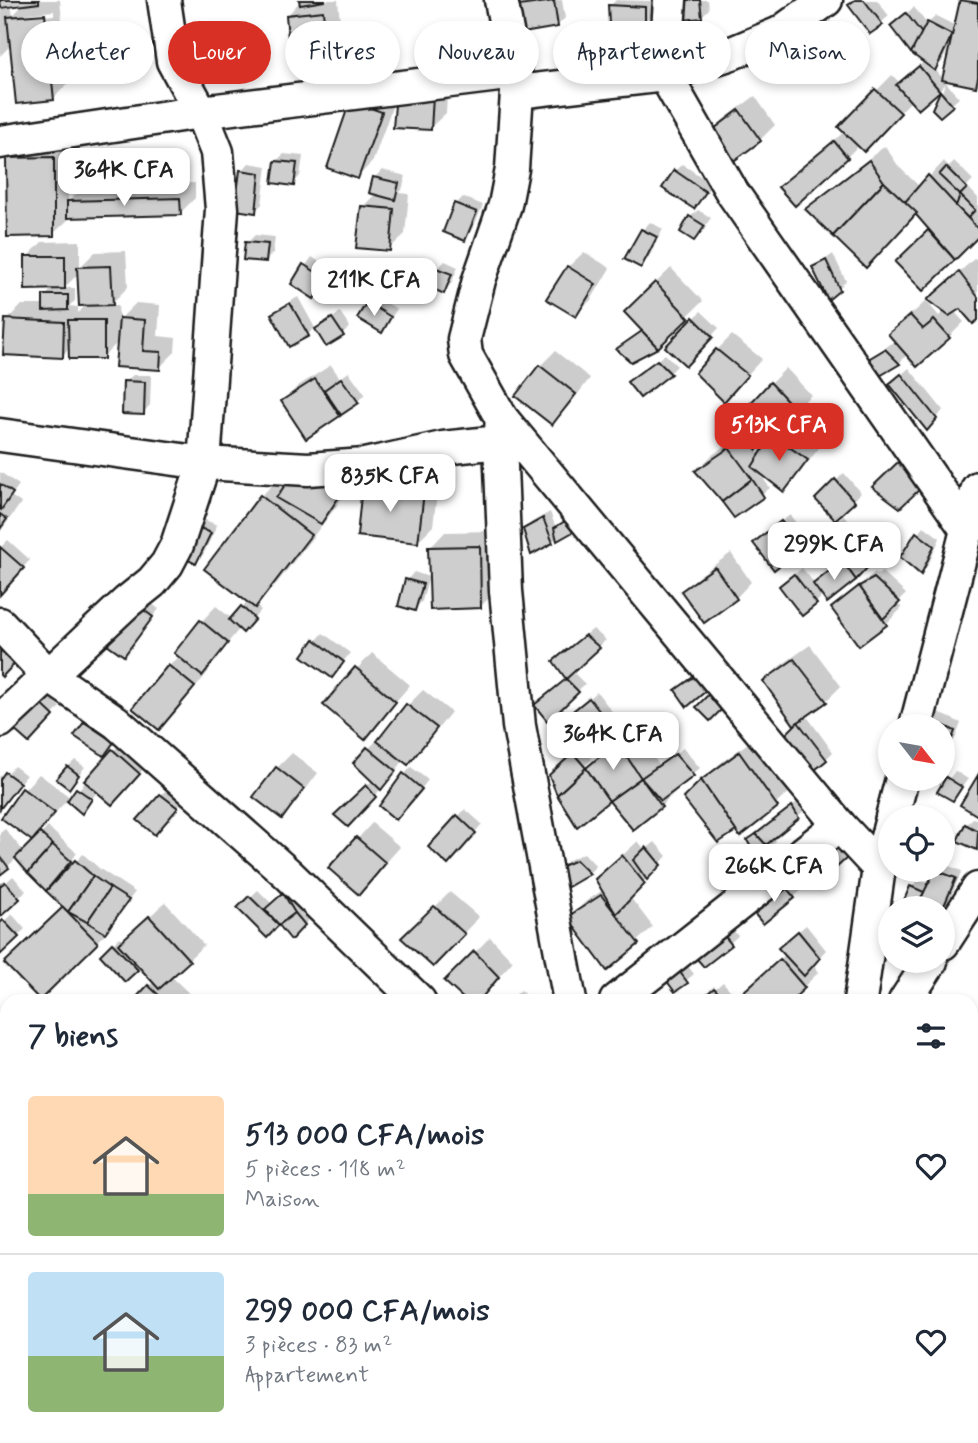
<!DOCTYPE html>
<html lang="fr">
<head>
<meta charset="utf-8">
<style>
	body { margin:0; font-family:Mynerve,sans-serif; background:#f6f6f7; color:#1f2937; height:100vh; display:flex; flex-direction:column; font-size:26px; white-space:nowrap }
	* { box-sizing:border-box; margin:0 }
	p { font-size:23px; color:#747a83 }
	.icon { flex:none; width:38px; height:38px; fill:none; stroke:currentColor; stroke-width:2; stroke-linecap:round; stroke-linejoin:round }
	.map { position:relative; flex:1; overflow:hidden }
	.drawer { position:absolute; left:0px; top:994px; width:978px; height:450px; display:flex; flex-direction:column; background:#fff; border-radius:21px 21px 0 0; box-shadow:0 4px 10px #0003 }
	.drawer>* { flex:none }
	.guide { position:absolute; left:21px; top:21px; width:936px; height:63px; display:flex; gap:14px }
	.needle { width:46px; rotate:121deg }
	.fabs { position:absolute; left:878px; top:714px; display:grid; gap:14px }
	.fabs a { display:grid; place-items:center; width:77px; height:77px; border-radius:50%; background:#fff; box-shadow:0 4px 10px #0003; font-size:35px }
	.price { position:absolute; translate:-50% -60px; padding:0 16px; border-radius:14px; background:#fff; color:#222; font-size:23px; line-height:46px; filter:drop-shadow(0 2px 4px #0008) }
	.price::after { content:''; position:absolute; left:50%; top:42px; width:21px; height:16px; margin-left:-10px; background:inherit; clip-path:polygon(0 0,100% 0,50% 100%) }
	.price.on { background:#d93025; color:#fff }
	ul { padding:0; list-style:none }
	li { display:flex; align-items:center; gap:21px; height:175px; padding:0 28px }
	li+li { border-top:2px solid #e0e1e3 }
	li span { display:grid; place-items:center; flex:none; width:196px; height:140px; border-radius:7px; color:#555 }
	li>.icon { margin-inline-start:auto }
	span .icon { width:84px; height:84px; fill:#fffc; stroke-width:1 }
	li b { font-size:30px }
	h2 { display:flex; justify-content:space-between; align-items:center; height:84px; padding:0 28px; font-size:30px }
	.tag { padding:0 24px; border-radius:32px; background:#fff; box-shadow:0 4px 10px #0003; font-size:24px; line-height:63px }
	.tag.on { background:#d93025; color:#fff }
	.map>svg:first-child { display:block }
	.shadow { fill:#0003; fill-rule:evenodd }
	.building { fill:#cecece; stroke:#1c1c1c; stroke-width:2 }
	.lines { fill:none; stroke-linecap:round; stroke-linejoin:round }
	.minor-casing { stroke:#1c1c1c; stroke-width:37 }
	.minor { stroke:#fff; stroke-width:32 }
</style>
</head>
<body>
<div class="map">
<svg width="978" height="1443" viewBox="0 0 978 1443">
	<rect width="100%" height="100%" fill="#fff"/>
	<filter id="ink" filterUnits="userSpaceOnUse"><feTurbulence type="fractalNoise" baseFrequency=".0143" numOctaves="2"/><feDisplacementMap in="SourceGraphic" scale="14" xChannelSelector="R" yChannelSelector="G"/><feConvolveMatrix kernelMatrix="1 2 1 2 8 2 1 2 1" color-interpolation-filters="sRGB"/></filter>
	<g filter="url(#ink)">
		<g class="shadow">
			<path d="M2,0H60L68,83L53,99L12,44L0,56ZM24,3L18,10L13,15L11,5ZM54,11V15L24,18V14Z"/>
			<path d="M301,0H338L342,42L327,57L288,15Z"/>
			<path d="M522,0H562L565,18L557,26L514,8Z"/>
			<path d="M616,0L652,1V15L644,22L610,6Z"/>
			<path d="M683,0H708L709,9L701,17Z"/>
			<path d="M856,0H877L889,16L870,32Z"/>
			<path d="M962,0H978V83L975,86L950,44L942,62L935,69L959,98L951,105L934,108L946,84L918,107L912,100L864,150L859,145L847,157L780,187L845,131L841,127L892,75L900,83L925,61L900,19L914,7L927,24L936,16L956,26Z"/>
			<path d="M830,21L851,47L844,54L816,34Z"/>
			<path d="M243,48L245,63L237,70L203,60L211,53Z"/>
			<path d="M448,81L446,113L430,128L395,127Z"/>
			<path d="M396,96L373,161L358,177L351,102Z"/>
			<path d="M755,96L775,125L760,140L708,135L723,120Z"/>
			<path d="M23,143H68V202L84,186L195,183V198L180,213L69,216V219L53,234L8,159Z"/>
			<path d="M885,146L899,167L920,187L944,161L949,167L954,161L973,180L967,186L978,198V235L923,288L897,262L931,229L916,212L808,209L823,194Z"/>
			<path d="M284,154L303,156L300,176L293,184L276,161Z"/>
			<path d="M249,163L267,166L262,204L255,211L242,171Z"/>
			<path d="M682,164L712,184L694,207L675,171Z"/>
			<path d="M382,170L406,176L402,190L399,193L409,194L405,234L389,249L363,207L376,193L375,177Z"/>
			<path d="M463,197L483,205L472,231L464,239L456,204Z"/>
			<path d="M698,210L711,218L701,231L690,217Z"/>
			<path d="M650,222L663,229L648,259L640,266L643,230Z"/>
			<path d="M255,235L275,237L273,253L265,261L247,243Z"/>
			<path d="M80,241V267L95,252L126,251L128,287L110,305H118L119,320L136,303L160,305L158,336L176,338L175,352L159,368L119,341L103,357L71,347L62,356L7,320L22,305H45V296L53,288L27,257L42,242ZM79,273L87,304L78,313V307L69,306L75,301V288H64Z"/>
			<path d="M584,252L610,268L591,300L575,315L568,267Z"/>
			<path d="M833,254L846,281L829,298L814,268Z"/>
			<path d="M312,257L333,271L314,297L293,283Z"/>
			<path d="M975,258L978,261V317L960,307L954,311L964,322L949,337L908,354L899,363L867,361L893,342L900,349L902,347L890,334L926,301L939,316L944,311L945,285Z"/>
			<path d="M445,261L458,267L451,284L444,291L437,269Z"/>
			<path d="M671,268L703,301L658,345L626,312Z"/>
			<path d="M375,296L397,309L382,331L368,303Z"/>
			<path d="M298,297L315,328L307,335L273,314L281,307Z"/>
			<path d="M701,311L719,328L686,364L668,347Z"/>
			<path d="M340,312L350,327L342,335L318,330Z"/>
			<path d="M732,335L762,359L739,384L717,350Z"/>
			<path d="M555,351L590,378L568,407L552,423L540,366Z"/>
			<path d="M665,354L677,366L670,373L629,382Z"/>
			<path d="M331,365L340,378L349,372L365,394L358,401L338,415L283,401L298,386Z"/>
			<path d="M786,368L811,395L755,449L761,456L774,436L789,421L822,444L799,474L784,490L757,470L770,488L734,516L697,471L712,455L745,433L771,383Z"/>
			<path d="M909,368L943,410L934,422L891,384Z"/>
			<path d="M133,375H151L150,405L143,413L125,382Z"/>
			<path d="M906,456L927,480L900,506L874,486Z"/>
			<path d="M364,464L336,507L277,583L255,605L261,610L250,623L240,628L206,669L209,671L175,713L159,728L169,666L180,656L201,622L216,606L232,619L248,601L261,496L284,474Z"/>
			<path d="M379,470L439,477L433,526L418,541L364,486Z"/>
			<path d="M0,472L19,485L11,496L21,503L0,532Z"/>
			<path d="M844,473L861,493L841,512L859,534L852,542L840,548L825,529L843,516L818,499Z"/>
			<path d="M550,512L556,528L573,515L579,523L571,530L558,536L552,542L525,529L532,522Z"/>
			<path d="M790,515L808,539L801,546L762,536Z"/>
			<path d="M198,517L217,525L203,555L196,562Z"/>
			<path d="M924,526L940,538L928,565L921,572L902,557Z"/>
			<path d="M495,531L496,591L480,607L430,548L445,532Z"/>
			<path d="M8,540L30,560L0,592V548Z"/>
			<path d="M862,547L875,558L855,579L823,595L816,603L789,579L802,568L815,584Z"/>
			<path d="M731,553L751,582L736,598L684,591L699,576Z"/>
			<path d="M414,572L429,577L422,601L415,609L407,580Z"/>
			<path d="M875,572L877,575L882,572L906,594L897,603L902,608L886,624L860,644L833,608Z"/>
			<path d="M144,598L159,609L124,654Z"/>
			<path d="M593,629L606,640L572,671L585,684L548,719L544,697L568,679L555,661Z"/>
			<path d="M323,633L350,653L332,676L304,655Z"/>
			<path d="M810,645L841,686L826,701L806,715L833,752L826,759L785,739L805,717L765,681L780,666Z"/>
			<path d="M372,653L410,685L365,737L357,669Z"/>
			<path d="M423,690L451,712L423,748L408,763L404,760L382,788L347,825L336,815L373,780L355,763L376,741L378,743L407,706Z"/>
			<path d="M597,692L621,723L586,752L592,759L584,767L586,769L633,728L659,765L683,748L700,768L675,789L676,791L661,806L610,799L558,767L583,745L588,726L583,704Z"/>
			<path d="M46,694L60,707L29,740L15,727Z"/>
			<path d="M933,710L961,723L955,739L948,747L943,726H923Z"/>
			<path d="M92,715L120,734L104,754L76,735Z"/>
			<path d="M128,735L153,758L127,788L98,791L82,811L68,799L32,838L24,790L39,774L71,798Z"/>
			<path d="M755,738L792,790L741,834L737,828L686,798L718,765Z"/>
			<path d="M292,753L318,773L297,801L281,816L277,768Z"/>
			<path d="M75,760L85,767L69,786L68,767Z"/>
			<path d="M14,766L26,775L0,807V782Z"/>
			<path d="M411,767L428,780L404,811V775Z"/>
			<path d="M955,771L968,779L953,799L940,791Z"/>
			<path d="M168,788L184,800L162,826L161,795Z"/>
			<path d="M800,800L806,809L773,837L776,841L758,858L757,833Z"/>
			<path d="M465,809L482,824L455,855L458,817Z"/>
			<path d="M973,818L978,820L976,848L966,825Z"/>
			<path d="M372,823L400,847L359,893L331,868Z"/>
			<path d="M48,827L77,853L65,870L67,872L83,854L100,869L135,892L110,925L112,927L40,997L65,906L17,858L0,873V833L5,829L24,852Z"/>
			<path d="M638,841L645,850L655,842L667,856L630,897L653,927L607,968L570,918L585,902L603,890L613,864Z"/>
			<path d="M584,853L596,866L589,873L568,885L560,869L567,861Z"/>
			<path d="M944,864L962,871L944,912L943,908H913L904,904L911,887L919,880L930,884L936,871L943,870Z"/>
			<path d="M13,876L26,891L0,915V888Z"/>
			<path d="M792,879L802,890L764,922L754,911Z"/>
			<path d="M291,887L312,916L292,938L279,923L267,935L239,908L258,890L272,904Z"/>
			<path d="M450,892L479,917L433,965L404,938Z"/>
			<path d="M165,902L204,945L171,976L197,1001H135L154,981L140,966L125,980L102,955L120,937L124,941Z"/>
			<path d="M12,914L25,929L0,953V925Z"/>
			<path d="M727,922L738,936L704,965Z"/>
			<path d="M806,925L826,950L813,964L819,972L789,1001H701L723,982L737,998L786,954L787,941Z"/>
			<path d="M490,937L513,961L477,1001H468L447,981Z"/>
			<path d="M684,961L694,974L675,990L665,976Z"/>
			<path d="M521,990L530,1001H508Z"/>
			<path d="M0,1364L7,1369V1385L0,1393Z"/>
			<path d="M236,1437H281L277,1441L278,1443H229Z"/>
			<path d="M452,1437H509L503,1443H447Z"/>
			<path d="M530,1437H559L553,1443H524Z"/>
		</g>
		<g class="building">
			<path d="M0,0H39V3L1,8Z"/>
			<path d="M299,0H325V1L300,5Z"/>
			<path d="M681,0H700L702,18L683,20Z"/>
			<path d="M855,0H864L883,25L870,34L848,5Z"/>
			<path d="M960,0L978,3V77L976,87L942,80Z"/>
			<path d="M554,1L558,27L517,34L512,7Z"/>
			<path d="M608,5L645,7V24H609Z"/>
			<path d="M323,11L328,59L290,62L286,15Z"/>
			<path d="M906,13L927,40L911,53L890,26Z"/>
			<path d="M45,14L54,100L16,104L7,17Z"/>
			<path d="M927,22L952,35L935,71L911,53Z"/>
			<path d="M822,27L845,55L829,69L806,41Z"/>
			<path d="M236,55L238,72L204,77L201,60Z"/>
			<path d="M919,66L940,91L918,110L896,85Z"/>
			<path d="M875,89L901,113L864,152L838,127Z"/>
			<path d="M940,91L953,106L940,117L932,109Z"/>
			<path d="M396,93L433,96L431,130L393,128Z"/>
			<path d="M350,101L382,112L358,179L327,168Z"/>
			<path d="M739,110L761,141L728,165L706,135Z"/>
			<path d="M834,141L848,158L795,206L778,187Z"/>
			<path d="M54,157V236L7,237L6,158Z"/>
			<path d="M869,160L884,182L833,236L805,209Z"/>
			<path d="M275,161L297,163L294,186L272,183Z"/>
			<path d="M946,167L967,188L960,195L939,175Z"/>
			<path d="M240,170L260,173L256,213L235,210Z"/>
			<path d="M674,170L706,192L694,209L662,188Z"/>
			<path d="M928,175L978,229V237L955,260L905,202Z"/>
			<path d="M373,177L399,183L395,200L369,193Z"/>
			<path d="M884,182L917,213L866,268L833,236Z"/>
			<path d="M960,195L975,210L968,218L956,206Z"/>
			<path d="M180,198L181,215L67,218V201Z"/>
			<path d="M454,203L477,212L465,241L443,232Z"/>
			<path d="M361,206L394,209L390,251L356,248Z"/>
			<path d="M689,216L705,226L694,241L680,232Z"/>
			<path d="M641,229L657,237L641,268L624,259Z"/>
			<path d="M928,230L955,260L923,291L895,262Z"/>
			<path d="M245,242L268,244L266,262L243,260Z"/>
			<path d="M25,256H65V289L25,290Z"/>
			<path d="M826,260L840,290L828,300L812,267Z"/>
			<path d="M303,264L327,279L314,299L291,284Z"/>
			<path d="M111,266L113,305L79,306L77,267Z"/>
			<path d="M567,266L596,284L576,317L546,299Z"/>
			<path d="M436,268L452,274L444,294L429,287Z"/>
			<path d="M959,272L978,297V320L973,324L960,309L949,316L927,300Z"/>
			<path d="M655,282L689,318L658,348L624,312Z"/>
			<path d="M43,295H68V310L43,311Z"/>
			<path d="M367,302L391,317L382,333L357,318Z"/>
			<path d="M290,303L309,336L289,347L271,314Z"/>
			<path d="M910,315L923,329L934,320L950,338L917,367L888,334Z"/>
			<path d="M693,317L713,337L686,366L665,347Z"/>
			<path d="M119,318L145,320L143,351L161,352L160,370L115,367Z"/>
			<path d="M332,318L344,336L326,347L315,329Z"/>
			<path d="M5,319L64,322L63,358L3,355Z"/>
			<path d="M68,320H104V359H69Z"/>
			<path d="M642,331L658,348L631,362L616,349Z"/>
			<path d="M716,349L748,375L724,402L695,373Z"/>
			<path d="M885,349L900,364L878,377L865,361Z"/>
			<path d="M657,360L671,374L640,398L627,382Z"/>
			<path d="M539,365L576,394L552,425L515,396Z"/>
			<path d="M901,374L937,419L927,431L889,384Z"/>
			<path d="M341,378L359,403L341,415L324,390Z"/>
			<path d="M315,379L340,416L306,439L281,401Z"/>
			<path d="M123,381L145,382L144,415L122,414Z"/>
			<path d="M770,382L797,411L757,450L733,422Z"/>
			<path d="M772,435L808,460L784,492L752,467Z"/>
			<path d="M729,448L752,479L722,502L695,471Z"/>
			<path d="M898,462L920,489L900,508L872,487Z"/>
			<path d="M290,478L351,479L321,524L276,498Z"/>
			<path d="M752,479L764,497L734,518L722,502Z"/>
			<path d="M835,479L855,502L835,520L815,499Z"/>
			<path d="M0,484L13,493L1,510L0,509Z"/>
			<path d="M362,485L424,492L418,543L357,536Z"/>
			<path d="M260,495L311,535L255,608L204,569Z"/>
			<path d="M0,514L7,519L0,529Z"/>
			<path d="M543,518L553,543L531,555L523,529Z"/>
			<path d="M835,520L853,543L840,550L823,529Z"/>
			<path d="M565,521L573,532L557,541L554,528Z"/>
			<path d="M781,521L802,547L774,570L753,543Z"/>
			<path d="M190,523L211,533L196,564L176,554Z"/>
			<path d="M916,532L934,546L921,575L900,557Z"/>
			<path d="M480,546L481,608L430,610L428,547Z"/>
			<path d="M0,547L24,568L0,595Z"/>
			<path d="M854,553L869,566L856,580L842,561Z"/>
			<path d="M842,561L856,580L827,603L813,584Z"/>
			<path d="M715,567L737,599L704,623L681,591Z"/>
			<path d="M794,574L817,604L802,616L779,586Z"/>
			<path d="M874,578L900,602L883,619L859,586Z"/>
			<path d="M405,579L423,584L415,611L398,606Z"/>
			<path d="M859,586L887,625L859,646L831,608Z"/>
			<path d="M136,604L153,617L124,656L107,644Z"/>
			<path d="M241,606L255,619L243,633L229,620Z"/>
			<path d="M200,620L228,643L202,676L174,653Z"/>
			<path d="M585,635L600,648L566,679L553,661Z"/>
			<path d="M314,639L344,662L332,678L302,656Z"/>
			<path d="M0,646L16,662L2,677L0,675Z"/>
			<path d="M794,659L827,702L794,725L763,681Z"/>
			<path d="M168,665L195,687L159,730L132,708Z"/>
			<path d="M355,667L396,702L365,740L323,705Z"/>
			<path d="M695,676L706,691L687,707L675,690Z"/>
			<path d="M566,679L579,692L548,722L534,705Z"/>
			<path d="M714,689L728,703L710,721L696,707Z"/>
			<path d="M589,698L615,731L587,753L574,736L586,727L573,711Z"/>
			<path d="M37,700L54,716L29,743L12,728Z"/>
			<path d="M406,704L437,728L408,765L377,741Z"/>
			<path d="M924,716L955,731L948,749L943,747V726H921Z"/>
			<path d="M84,722L114,742L104,756L74,736Z"/>
			<path d="M798,722L827,760L810,774L782,738Z"/>
			<path d="M617,742L641,778L609,801L586,768Z"/>
			<path d="M367,747L396,771L381,790L353,763Z"/>
			<path d="M112,749L140,774L112,805L84,781Z"/>
			<path d="M739,752L778,807L740,837L701,780Z"/>
			<path d="M573,753L586,768L557,795L549,775Z"/>
			<path d="M675,754L694,776L661,801L641,778Z"/>
			<path d="M67,766L79,775L69,789L56,779Z"/>
			<path d="M276,767L304,789L282,819L253,797Z"/>
			<path d="M586,768L609,801L577,827L557,795Z"/>
			<path d="M5,772L20,783L0,809V779Z"/>
			<path d="M403,773L422,789L396,820L379,806Z"/>
			<path d="M978,775V816L960,805Z"/>
			<path d="M946,777L962,787L953,801L937,792Z"/>
			<path d="M641,778L662,807L633,830L609,801Z"/>
			<path d="M701,780L736,831L718,843L683,798Z"/>
			<path d="M366,785L376,797L348,827L334,815Z"/>
			<path d="M22,788L55,813L32,841L1,818Z"/>
			<path d="M76,788L92,799L82,814L67,801Z"/>
			<path d="M160,794L178,808L155,835L137,820Z"/>
			<path d="M792,806L799,818L766,845L756,834Z"/>
			<path d="M457,815L476,833L448,865L428,847Z"/>
			<path d="M965,824L978,831L977,850L957,841Z"/>
			<path d="M40,833L53,845L28,873L15,858Z"/>
			<path d="M756,834L770,849L758,861L747,840Z"/>
			<path d="M356,837L386,863L359,895L328,868Z"/>
			<path d="M837,842L849,856L834,870L822,856Z"/>
			<path d="M53,845L71,861L46,891L28,873Z"/>
			<path d="M646,847L661,865L647,880L633,860Z"/>
			<path d="M622,855L645,884L616,914L595,879Z"/>
			<path d="M0,856L9,868L0,875Z"/>
			<path d="M75,860L93,876L68,912L46,891Z"/>
			<path d="M576,860L590,874L568,887L557,868Z"/>
			<path d="M935,870L956,878L943,908H916Z"/>
			<path d="M93,876L110,888L87,922L68,912Z"/>
			<path d="M5,882L20,899L0,917V886Z"/>
			<path d="M784,885L795,898L763,924L752,911Z"/>
			<path d="M910,886L924,892L916,908L902,905Z"/>
			<path d="M110,888L129,900L105,933L87,922Z"/>
			<path d="M283,893L295,913L279,925L265,909Z"/>
			<path d="M601,895L639,944L607,971L567,917Z"/>
			<path d="M249,896L279,925L267,938L237,908Z"/>
			<path d="M434,906L465,934L433,967L401,938Z"/>
			<path d="M63,907L98,943L40,1000L4,963Z"/>
			<path d="M295,913L305,925L291,940L279,925Z"/>
			<path d="M149,916L190,961L159,989L118,944Z"/>
			<path d="M3,920L19,937L0,955V923Z"/>
			<path d="M718,928L732,945L704,967L690,951Z"/>
			<path d="M798,931L820,958L804,976L778,948Z"/>
			<path d="M112,943L138,970L125,982L100,955Z"/>
			<path d="M474,951L499,977L479,1001H466L444,981Z"/>
			<path d="M780,959L805,988L791,1001H733Z"/>
			<path d="M676,967L688,983L675,992L663,976Z"/>
			<path d="M148,985L165,1001H133Z"/>
			<path d="M714,988L726,1001H699Z"/>
			<path d="M7,1022V1040L0,1047V1028Z"/>
			<path d="M7,1253V1286L0,1291V1258Z"/>
			<path d="M0,1377L7,1382L0,1394Z"/>
			<path d="M235,1437H244L249,1443H228Z"/>
			<path d="M253,1437H275L279,1442L259,1443Z"/>
			<path d="M450,1437H480L487,1443H444Z"/>
			<path d="M529,1437H550L555,1443H522Z"/>
		</g>
		<g class="lines">
			<defs>
				<g id="minor">
					<path d="M501,0L515,73L517,92"/>
					<path d="M670,0L665,75L732,192L968,531"/>
					<path d="M826,0L780,33L732,53L665,75L517,92L512,169L505,205L479,280L464,339L466,355L502,419L839,825L879,868"/>
					<path d="M0,142L201,112L515,73"/>
					<path d="M502,419L500,442L506,591L519,726L570,1001"/>
					<path d="M0,435L204,463L308,469L365,465L443,448L500,442"/>
					<path d="M0,624L48,675L116,722L288,874L419,1001"/>
					<path d="M0,721L127,602L152,582L167,564L177,545L204,463L222,209L217,152L201,112L173,61L164,0"/>
					<path d="M916,726L978,488"/>
					<path d="M892,817L902,779"/>
					<path d="M943,943L978,889"/>
					<path d="M616,1001L839,825"/>
					<path d="M860,1001L879,868L891,822"/>
					<path d="M905,1001L931,961"/>
					<path d="M0,1071L7,1078"/>
					<path d="M0,1425L7,1432"/>
					<path d="M326,1437L331,1443"/>
					<path d="M26,1443L44,1437"/>
					<path d="M614,1443L618,1437"/>
				</g>
			</defs>
			<use href="#minor" class="minor-casing"/>
			<use href="#minor" class="minor"/>
		</g>
	</g>
</svg>
<div class="fabs">
<a><svg class="needle" viewBox="-14 -14 28 28"><path d="M0-13l5 13h-10z" fill="#e53935"/><path d="M0 13l5-13h-10z" fill="#747a83"/></svg></a>
<a><svg class="icon" aria-label="locate" viewBox="0 0 24 24"><circle cx="12" cy="12" r="6"/><path d="M12 2v4M12 18v4M2 12h4M18 12h4"/></svg></a>
<a><svg class="icon" aria-label="layers" viewBox="0 0 24 24"><path d="M12 4l9 5-9 5-9-5zM3 14l9 5 9-5"/></svg></a>
</div>
<b class="price" style="left:124px;top:208px">364K CFA</b>
<b class="price" style="left:374px;top:318px">211K CFA</b>
<b class="price on" style="left:779px;top:463px">513K CFA</b>
<b class="price" style="left:390px;top:514px">835K CFA</b>
<b class="price" style="left:834px;top:582px">299K CFA</b>
<b class="price" style="left:613px;top:772px">364K CFA</b>
<b class="price" style="left:774px;top:904px">266K CFA</b>
<div class="guide">
<a class="tag">Acheter</a>
<a class="tag on">Louer</a>
<a class="tag">Filtres</a>
<a class="tag">Nouveau</a>
<a class="tag">Appartement</a>
<a class="tag">Maison</a>
</div>
<section class="drawer">
<h2>7 biens<svg class="icon" aria-label="filters" viewBox="0 0 24 24"><path d="M4 7h16M4 17h16"/><circle cx="9" cy="7" r="2"/><circle cx="15" cy="17" r="2"/></svg></h2>
<ul>
<li><span style="background:linear-gradient(#ffd9b3 70%,#8fb573 0)"><svg class="icon" aria-label="home" viewBox="0 0 24 24"><path d="M3 11l9-7 9 7M6 9v11h12V9"/></svg></span><div><b>513 000 CFA/mois</b><p>5 pièces · 118 m²</p><p>Maison</p></div><svg class="icon" aria-label="heart" viewBox="0 0 24 24"><path d="M12 20l-8-8c-3-5 5-10 8-4 3-6 11-1 8 4z"/></svg></li>
<li><span style="background:linear-gradient(#bfe0f5 60%,#8fb573 0)"><svg class="icon" aria-label="home" viewBox="0 0 24 24"><path d="M3 11l9-7 9 7M6 9v11h12V9"/></svg></span><div><b>299 000 CFA/mois</b><p>3 pièces · 83 m²</p><p>Appartement</p></div><svg class="icon" aria-label="heart" viewBox="0 0 24 24"><path d="M12 20l-8-8c-3-5 5-10 8-4 3-6 11-1 8 4z"/></svg></li>
</ul>
</section>
</div>
</body>
</html>
